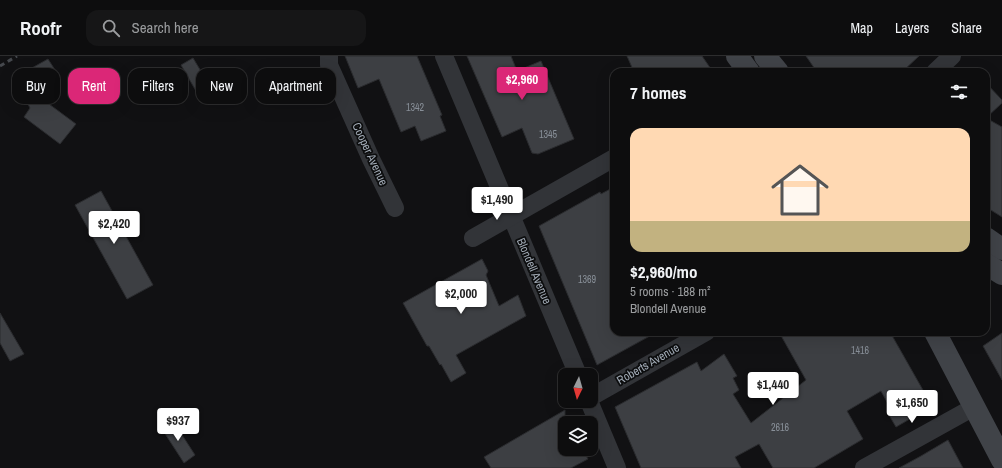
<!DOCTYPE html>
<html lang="en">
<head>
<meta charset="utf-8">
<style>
	body { margin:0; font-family:"Archivo Narrow",sans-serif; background:#161617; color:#f1f3f6; height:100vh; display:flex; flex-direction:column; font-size:15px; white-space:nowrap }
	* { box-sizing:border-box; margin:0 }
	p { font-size:13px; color:#9a9c9e }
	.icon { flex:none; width:22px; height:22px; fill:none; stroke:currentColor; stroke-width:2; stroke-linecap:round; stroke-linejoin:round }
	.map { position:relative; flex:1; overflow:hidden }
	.panel { position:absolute; left:610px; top:12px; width:380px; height:268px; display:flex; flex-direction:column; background:#0d0d0e; border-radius:12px; box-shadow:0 4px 16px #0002,0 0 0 1px #2d2d2e }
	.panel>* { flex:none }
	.top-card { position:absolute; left:12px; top:12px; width:380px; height:36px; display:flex; gap:8px }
	.needle { width:26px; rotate:185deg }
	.fabs { position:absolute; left:558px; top:312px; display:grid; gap:8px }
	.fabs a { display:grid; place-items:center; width:40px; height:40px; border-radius:8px; background:#0d0d0e; box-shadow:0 4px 16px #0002,0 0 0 1px #2d2d2e; font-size:20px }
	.price { position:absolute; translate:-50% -34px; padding:0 9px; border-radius:4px; background:#fff; color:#222; font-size:13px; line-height:26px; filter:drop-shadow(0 1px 2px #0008) }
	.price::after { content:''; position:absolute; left:50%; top:24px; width:12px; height:9px; margin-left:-6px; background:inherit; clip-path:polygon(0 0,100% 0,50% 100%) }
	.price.active { background:#db2777; color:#fff }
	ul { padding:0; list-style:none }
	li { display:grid; align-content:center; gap:8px; height:212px; padding:0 20px }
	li+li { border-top:1px solid #2d2d2e }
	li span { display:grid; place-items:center; height:124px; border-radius:12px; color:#555 }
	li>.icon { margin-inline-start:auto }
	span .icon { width:72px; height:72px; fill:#fffc; stroke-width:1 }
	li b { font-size:17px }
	h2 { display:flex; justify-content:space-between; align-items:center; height:48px; padding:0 20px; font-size:17px }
	.tag { padding:0 14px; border-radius:12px; background:#0d0d0e; box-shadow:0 4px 16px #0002,0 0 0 1px #2d2d2e; font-size:14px; line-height:36px }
	.tag.active { background:#db2777; color:#fff }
	header { display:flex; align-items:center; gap:24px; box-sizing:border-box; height:56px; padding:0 20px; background:#0d0d0e; border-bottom:1px solid #2d2d2e }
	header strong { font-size:19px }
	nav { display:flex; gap:22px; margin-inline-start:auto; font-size:14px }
	.search { width:280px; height:36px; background:#161617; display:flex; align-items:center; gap:10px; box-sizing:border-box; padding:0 14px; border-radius:12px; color:#9a9c9e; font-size:15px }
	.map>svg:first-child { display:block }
	.building { fill:#3d3f43; stroke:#2b2c2f }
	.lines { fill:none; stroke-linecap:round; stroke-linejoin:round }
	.street { stroke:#323438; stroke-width:18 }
	.secondary { stroke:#404348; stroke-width:22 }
	.rail { stroke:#45484d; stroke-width:3; stroke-dasharray:5 4; stroke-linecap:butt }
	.labels { text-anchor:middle; stroke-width:3.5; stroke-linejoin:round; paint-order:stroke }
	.number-label { font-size:10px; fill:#888f98 }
	.street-label { font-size:12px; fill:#a1aab5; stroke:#0c0d0e }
</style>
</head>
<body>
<header>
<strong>Roofr</strong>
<div class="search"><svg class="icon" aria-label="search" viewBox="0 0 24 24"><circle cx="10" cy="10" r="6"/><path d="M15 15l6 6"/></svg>Search here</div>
<nav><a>Map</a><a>Layers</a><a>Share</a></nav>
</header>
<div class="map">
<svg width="1002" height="412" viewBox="0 0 1002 412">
	<rect width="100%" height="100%" fill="#111113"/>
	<g class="building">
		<path d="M345,0H417L442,59L440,60L446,75L421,85L415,70L401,76L379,23L358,32Z"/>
		<path d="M467,0H511L517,15L541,5L574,83L538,98L532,97L522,72L502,81Z"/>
		<path d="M627,0H702L713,16H634Z"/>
		<path d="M806,0H919L902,16H817Z"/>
		<path d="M193,2L208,27L196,35L181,9Z"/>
		<path d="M48,3L55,14L26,31L76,68L60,88L24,61L30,52L13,20L14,22Z"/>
		<path d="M986,27L1002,44V47L986,62L1002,71V161L986,151Z"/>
		<path d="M614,131V276H657L597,309L539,170L600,136L601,138Z"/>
		<path d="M101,135L153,229L127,243L75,149Z"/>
		<path d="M482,203L488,215L486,219L499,250L518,239L526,260L456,299L466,317L451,326L441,308L440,309L429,290H427L403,247Z"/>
		<path d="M0,257L24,298L10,305L0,287Z"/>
		<path d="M779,276H890L932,350L896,371L889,359L893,357L881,335L847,355L863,383L814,412H773L759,388L735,401L741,412H641L615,351L697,306L701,315L724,298L737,320L733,322L739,334L733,338L751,367L806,324Z"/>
		<path d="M1002,277V324L983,290Z"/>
		<path d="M565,354V393H582L588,403L571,412H491L484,401Z"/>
		<path d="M173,365L195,399L184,407L162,373Z"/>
		<path d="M948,384L963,412H899L921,400Z"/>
	</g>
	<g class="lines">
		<g class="street">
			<path d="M329,0V9L371,103L395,152"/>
			<path d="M444,0L578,319"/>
			<path d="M935,16L952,0"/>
			<path d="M473,182L614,102"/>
			<path d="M591,341L706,276"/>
			<path d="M589,345L617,412"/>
			<path d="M864,412L974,351"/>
		</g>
		<g class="secondary">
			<path d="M737,0L749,16"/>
			<path d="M765,0L778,16"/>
			<path d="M986,182L1002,193"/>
			<path d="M986,208L1002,218"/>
			<path d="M935,276L1002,404"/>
		</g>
		<path class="rail" d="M0,10L17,0"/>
	</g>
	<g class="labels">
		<g class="number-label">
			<text x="415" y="55">1342</text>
			<text x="548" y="82">1345</text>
			<text x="587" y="227">1369</text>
			<text x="860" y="298">1416</text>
			<text x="780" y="375">2616</text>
		</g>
		<g class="street-label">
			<text transform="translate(370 98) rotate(65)" y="4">Cooper Avenue</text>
			<text transform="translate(534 215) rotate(67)" y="4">Blondell Avenue</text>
			<text transform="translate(648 308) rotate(-30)" y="4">Roberts Avenue</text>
		</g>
	</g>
</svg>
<div class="fabs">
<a><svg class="needle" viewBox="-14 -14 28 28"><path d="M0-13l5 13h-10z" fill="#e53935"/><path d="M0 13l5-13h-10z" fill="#9a9c9e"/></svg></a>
<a><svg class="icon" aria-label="layers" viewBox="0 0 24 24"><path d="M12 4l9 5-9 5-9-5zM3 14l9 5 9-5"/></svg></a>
</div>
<b class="price active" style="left:522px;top:45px">$2,960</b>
<b class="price" style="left:497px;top:165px">$1,490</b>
<b class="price" style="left:114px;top:189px">$2,420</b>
<b class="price" style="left:461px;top:259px">$2,000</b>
<b class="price" style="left:773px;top:350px">$1,440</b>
<b class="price" style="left:912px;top:368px">$1,650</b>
<b class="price" style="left:178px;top:386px">$937</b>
<div class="top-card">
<a class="tag">Buy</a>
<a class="tag active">Rent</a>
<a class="tag">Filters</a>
<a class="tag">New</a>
<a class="tag">Apartment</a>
</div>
<section class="panel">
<h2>7 homes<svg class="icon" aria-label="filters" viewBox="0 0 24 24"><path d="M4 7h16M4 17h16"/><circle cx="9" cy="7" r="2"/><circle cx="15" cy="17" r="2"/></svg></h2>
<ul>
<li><span style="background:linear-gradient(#ffd9b3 75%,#c2b280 0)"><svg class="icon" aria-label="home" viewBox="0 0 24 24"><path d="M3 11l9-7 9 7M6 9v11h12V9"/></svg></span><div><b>$2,960/mo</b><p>5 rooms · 188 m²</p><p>Blondell Avenue</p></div></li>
</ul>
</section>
</div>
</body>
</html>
